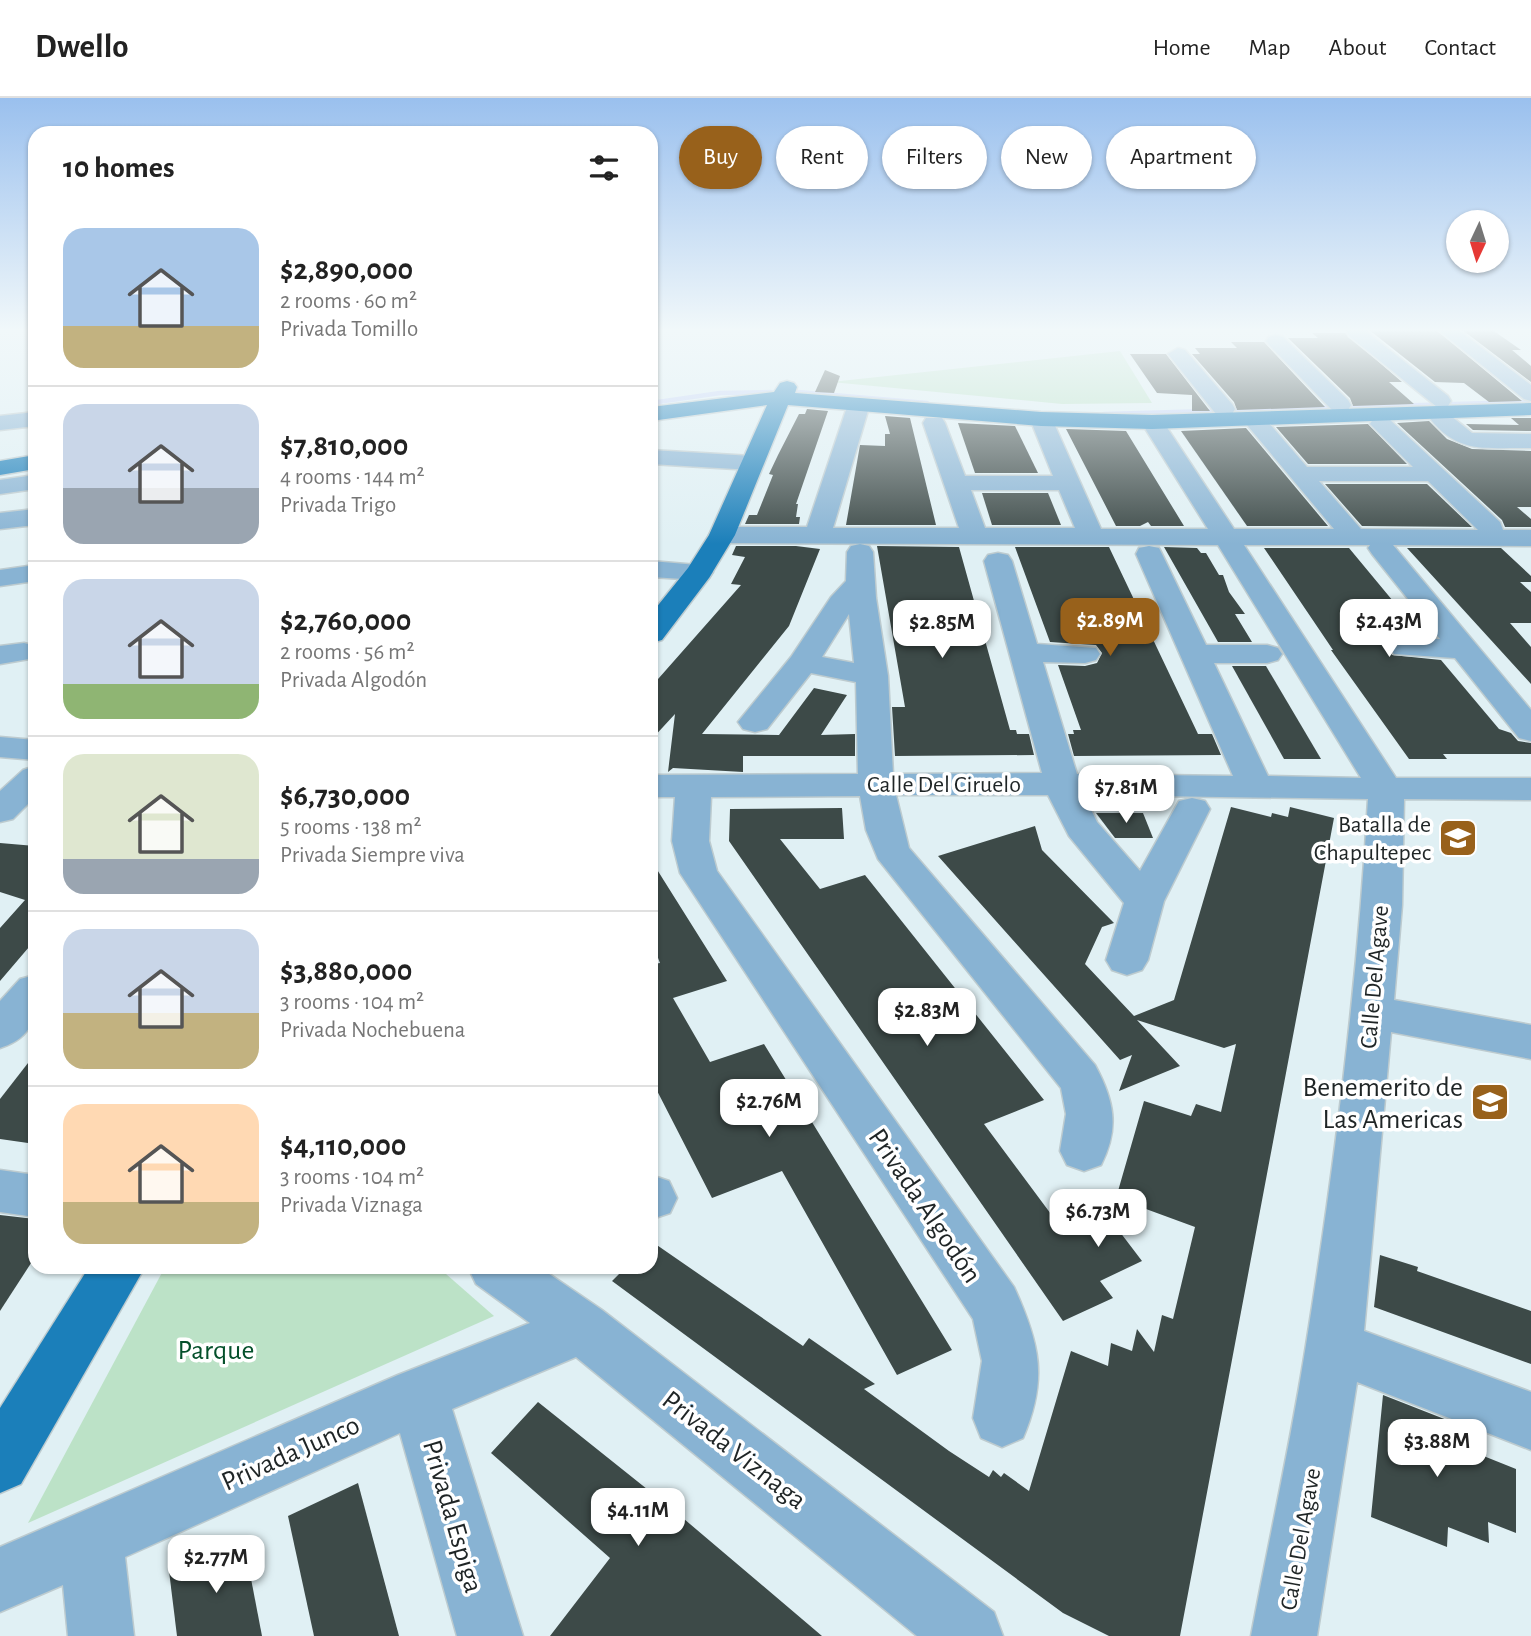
<!DOCTYPE html>
<html lang="en">
<head>
<meta charset="utf-8">
<style>
	body { margin:0; font-family:"Alegreya Sans",sans-serif; background:#f6f6f6; color:#222; height:100vh; display:flex; flex-direction:column; font-size:26px; white-space:nowrap }
	* { box-sizing:border-box; margin:0 }
	p { font-size:23px; color:#767676 }
	.icon { flex:none; width:38px; height:38px; fill:none; stroke:currentColor; stroke-width:2; stroke-linecap:round; stroke-linejoin:round }
	.map { position:relative; flex:1; overflow:hidden }
	.side { position:absolute; left:28px; top:28px; width:630px; height:1148px; display:flex; flex-direction:column; background:#fff; border-radius:21px; box-shadow:0 2px 5px #0004 }
	.side>* { flex:none }
	.top-card { position:absolute; left:679px; top:28px; width:665px; height:63px; display:flex; gap:14px }
	.needle { width:46px; rotate:184deg }
	.controls { position:absolute; left:1446px; top:112px; display:grid; gap:14px }
	.controls a { display:grid; place-items:center; width:63px; height:63px; border-radius:50%; background:#fff; box-shadow:0 2px 5px #0004; font-size:35px }
	.price { position:absolute; translate:-50% -60px; padding:0 16px; border-radius:14px; background:#fff; color:#222; font-size:23px; line-height:46px; filter:drop-shadow(0 2px 4px #0008) }
	.price::after { content:''; position:absolute; left:50%; top:42px; width:21px; height:16px; margin-left:-10px; background:inherit; clip-path:polygon(0 0,100% 0,50% 100%) }
	.price.selected { background:#98611b; color:#fff }
	ul { padding:0; list-style:none }
	li { display:flex; align-items:center; gap:21px; height:175px; padding:0 35px }
	li+li { border-top:2px solid #e0e0e0 }
	li span { display:grid; place-items:center; flex:none; width:196px; height:140px; border-radius:21px; color:#555 }
	li>.icon { margin-inline-start:auto }
	span .icon { width:84px; height:84px; fill:#fffc; stroke-width:1 }
	li b { font-size:30px }
	h2 { display:flex; justify-content:space-between; align-items:center; height:84px; padding:0 35px; font-size:30px }
	.pill { padding:0 24px; border-radius:32px; background:#fff; box-shadow:0 2px 5px #0004; font-size:24px; line-height:63px }
	.pill.selected { background:#98611b; color:#fff }
	header { display:flex; align-items:center; gap:42px; box-sizing:border-box; height:98px; padding:0 35px; background:#fff; border-bottom:2px solid #e0e0e0 }
	header strong { font-size:33px }
	nav { display:flex; gap:38px; margin-inline-start:auto; font-size:24px }
	.map>svg:first-child { display:block }
	.green { fill:#bce2c7 }
	.lines { fill:none; stroke-linecap:round; stroke-linejoin:round }
	.stream { stroke:#c5d2f6; stroke-width:4.5 }
	.building { fill:#3d4a48 }
	.minor-casing { stroke:#bdcbcf; stroke-width:3 }
	.major-casing { stroke:#bdcbcf; stroke-width:3 }
	.minor { fill:#88b3d3; fill-rule:evenodd }
	.major { fill:#1b7fba; fill-rule:evenodd }
	.labels { text-anchor:middle; stroke-width:7; stroke-linejoin:round; paint-order:stroke }
	.street-label { font-size:24px; fill:#1f2526; stroke:#fff }
	.poi-label { font-size:24px; fill:#1f2526; stroke:#fff; text-anchor:end }
	.near-poi-label { font-size:28px; fill:#1f2526; stroke:#fff; text-anchor:end }
	.near-street-label { font-size:28px; fill:#1f2526; stroke:#fff }
	.near-park-label { font-size:28px; fill:#04502b; stroke:#fff }
</style>
</head>
<body>
<header>
<strong>Dwello</strong>
<nav><a>Home</a><a>Map</a><a>About</a><a>Contact</a></nav>
</header>
<div class="map">
<svg width="1531" height="1538" viewBox="0 0 1531 1538">
	<rect width="100%" height="100%" fill="#e0f0f4"/>
	<g class="green">
		<path d="M1120,253L1152,305L1062,306L831,284Z"/>
		<path d="M165,1169H438L494,1218L28,1425Z"/>
	</g>
	<g class="lines">
		<g class="stream">
			<path d="M798,294L927,305"/>
			<path d="M651,305L720,295L771,294"/>
			<path d="M1104,316L1528,304"/>
		</g>
	</g>
	<g class="building">
		<path d="M1368,231H1435L1522,303L1489,304L1464,285L1435,284Z"/>
		<path d="M1461,231H1491L1521,252H1512L1531,268V284Z"/>
		<path d="M1312,235H1345L1402,284H1389L1414,306L1353,308L1350,300L1288,240H1318Z"/>
		<path d="M1231,244H1264L1325,309L1237,312L1234,304L1192,256H1200L1195,250H1237Z"/>
		<path d="M1130,256H1166L1210,313H1192V297L1157,295Z"/>
		<path d="M825,272L840,278L834,295L815,294Z"/>
		<path d="M807,311L828,313L796,406H798L796,419H800L799,426H745L749,417H757L773,377L769,376L778,357L799,316H805Z"/>
		<path d="M885,318L910,320L936,427H846L860,347L885,348V336H890Z"/>
		<path d="M1511,320H1531V333L1473,332L1466,326L1519,327Z"/>
		<path d="M1429,323L1447,341L1472,351L1531,353V409H1517L1531,421V429H1505L1502,422L1397,325Z"/>
		<path d="M958,325L1015,328L1038,375H975Z"/>
		<path d="M1368,326L1407,366H1308L1276,329Z"/>
		<path d="M1246,330L1328,428H1247L1181,333Z"/>
		<path d="M1066,331L1126,333L1184,428H1151L1148,424L1140,428H1116Z"/>
		<path d="M1325,386H1427L1472,429L1362,428Z"/>
		<path d="M982,395H1048L1061,427H992Z"/>
		<path d="M736,448H796L820,451L789,528L702,636L779,637L814,590L847,597L821,637L855,636V658H743V674L673,670L668,674L675,616L651,642V589L741,487L731,486L745,459L732,457Z"/>
		<path d="M877,448L959,449L1010,632H1016L1017,636H1029L1034,657L895,658L892,609H905Z"/>
		<path d="M1015,449H1109L1198,636H1212L1221,657L1074,658L1068,636H1074L1073,632H1081L1058,567L1085,568L1097,565L1102,555L1096,547L1050,544Z"/>
		<path d="M1164,449L1197,450L1201,455H1206L1219,477H1223L1229,494L1245,516H1235L1252,544H1218Z"/>
		<path d="M1264,450H1349L1422,538L1393,541L1388,549L1392,557L1441,562L1499,631L1511,635L1518,643L1531,645V656H1443L1447,661H1409L1331,552H1333Z"/>
		<path d="M1407,450H1501L1531,478V484H1520L1531,494V525H1510L1531,549V586Z"/>
		<path d="M1232,568H1266L1321,661H1284Z"/>
		<path d="M1231,709L1271,719L1272,715L1288,719L1290,709L1334,720L1180,1538H1109L1063,1515L612,1183L626,1169H651V1143L803,1248L809,1240L875,1286L864,1291L949,1353L989,1379L993,1372L1001,1379L1004,1375L1029,1393L1071,1253L1108,1268L1111,1245L1132,1253L1137,1231L1154,1254L1162,1217L1173,1221L1195,1129L1116,1100L1144,1003L1191,1018L1196,1006L1221,1014L1236,946L1224,950L1137,922L1180,968L1119,993L1132,957L1120,962L938,758L1035,728L1042,752L1114,825L1102,829L1085,866L1134,918L1174,902Z"/>
		<path d="M842,710L844,741H780L820,791L865,777L1044,1002L984,1026L1065,1135L1107,1117L1142,1163L1100,1183L1113,1200L1063,1223L729,743L730,711Z"/>
		<path d="M1096,715H1143L1153,740H1115Z"/>
		<path d="M0,745L35,748V842L0,883V830L25,802L0,794Z"/>
		<path d="M651,762L727,883L673,900L710,964L764,946L952,1252L897,1277L782,1073L712,1100L651,981V860L654,866L660,865L651,842Z"/>
		<path d="M35,956V1046L0,1041V1001Z"/>
		<path d="M0,1117L35,1121V1159L0,1213Z"/>
		<path d="M1380,1157L1418,1169L1417,1173L1531,1213V1266L1374,1209Z"/>
		<path d="M1383,1297L1452,1324L1451,1345L1516,1371V1435L1488,1424L1489,1445L1448,1429L1447,1449L1371,1419Z"/>
		<path d="M538,1304L677,1415L822,1538H550L610,1460L491,1355Z"/>
		<path d="M358,1385L399,1538H314L288,1418Z"/>
		<path d="M243,1439L262,1538H177L169,1473Z"/>
	</g>
	<g class="lines">
		<defs>
			<g id="minor">
				<path d="M1349,231H1363L1448,298L1451,303L1448,308L1440,309L1472,335L1531,336V350C1485,349 1456,358 1426,315L1429,310L1437,309L1349,238L1347,234Z"/>
				<path d="M1437,231H1457L1531,287V303L1524,301Z"/>
				<path d="M1276,237L1283,239L1348,302L1351,307L1348,312H1332L1269,247L1266,243L1269,239Z"/>
				<path d="M1178,250L1185,252L1232,306L1235,311L1232,316H1216L1168,256Z"/>
				<path d="M859,300L867,301L870,306L833,430H959L923,325L926,320H942L945,325L965,378H1053L1030,321L1033,316H1049L1052,321L1101,431H1208L1141,324L1144,319H1160L1234,431H1334L1242,321L1245,316H1261L1307,369H1413L1370,326L1373,321H1389L1500,424L1503,432H1531V448L1393,447L1531,612V643L1519,640L1455,560L1394,556L1390,550L1394,544L1405,541H1440L1372,456L1368,450L1370,447H1244L1396,680H1531V702L1404,701L1402,807L1394,902L1531,927V961L1391,934L1364,1233L1531,1294V1352L1357,1284L1317,1538H1251C1269,1441 1291,1344 1306,1247C1335,1066 1358,883 1368,701L1084,697L1097,724L1140,773L1179,703L1192,700L1205,703L1210,711L1164,803L1148,862L1142,872L1127,877L1112,872L1106,862L1124,805L1069,738L1048,697H896L909,750L1095,967C1114,1002 1120,1030 1101,1067L1084,1073L1067,1067L1060,1053L1066,1016L1061,990L878,761L866,732L860,698L711,699L709,743L717,773L1014,1189C1040,1246 1048,1281 1023,1340L1002,1349L981,1340L973,1320L982,1263L973,1221L680,775L672,743L675,699H651V677L858,676L856,584L811,575L767,631L755,634L743,631L738,624L791,559L831,499L846,483L847,454L851,448L860,446L869,448L873,454L876,500L888,578L893,676L1042,675L984,463L988,457L998,455L1008,457L1012,463L1037,546L1096,550L1100,556L1096,562L1085,565L1043,564L1077,676L1233,678L1136,456L1139,450L1149,448L1159,450L1162,456L1206,547H1267L1278,550L1282,556L1278,562L1267,565H1214L1268,678L1361,680L1218,447L722,445L713,443L709,437L713,431L722,429H807L848,306L851,301ZM1319,383H1428L1478,432L1361,431ZM971,392H1059L1075,430H985ZM849,516L854,565L822,559Z"/>
				<path d="M35,314V328L0,332V318Z"/>
				<path d="M651,352L752,358L760,360L764,365L760,370L752,372L651,366Z"/>
				<path d="M35,377V391L0,396V382Z"/>
				<path d="M35,411V427L0,431V415Z"/>
				<path d="M651,463L709,468L713,474L709,480L699,482L651,479Z"/>
				<path d="M35,467V483L0,488V472Z"/>
				<path d="M24,545L35,548V560L0,566V548Z"/>
				<path d="M0,639L35,642V662L0,659Z"/>
				<path d="M35,668V699L13,721L0,724V693L23,672Z"/>
				<path d="M35,877C35,912 40,937 0,950V903L20,881Z"/>
				<path d="M0,1072L35,1077V1119L0,1114Z"/>
				<path d="M651,1077L669,1083L677,1100L670,1115L652,1121Z"/>
				<path d="M468,1169H539L602,1212L994,1514L1003,1538H917L576,1259L452,1311L523,1538H457L400,1335L125,1459L134,1538H68L63,1487L0,1514V1449L398,1277L530,1225L476,1186Z"/>
			</g>
			<g id="major">
				<path d="M787,283L794,285L797,289L795,295L1041,314L1152,317L1531,305V317L1152,331L1041,328L788,307L735,437L709,480L662,542L651,545V516L688,470L709,437L767,307L651,323V309L774,294L780,285Z"/>
				<path d="M35,357V371L0,377V363Z"/>
				<path d="M89,1169H145L21,1386L0,1395V1310Z"/>
			</g>
		</defs>
		<use href="#minor" class="minor-casing"/>
		<use href="#major" class="major-casing"/>
		<use href="#minor" class="minor"/>
		<use href="#major" class="major"/>
	</g>
	<linearGradient id="sky" x2="0" y2="1"><stop stop-color="#9ac0ee"/><stop offset="0.52" stop-color="#f1f8fa"/><stop offset="1" stop-color="#f1f8fa" stop-opacity="0"/></linearGradient>
	<rect width="1531" height="446" fill="url(#sky)"/>
	<defs>
		<symbol id="school-square" viewBox="-11 -11 22 22"><rect x="-9" y="-9" width="18" height="18" rx="4" fill="#98611b" stroke="#fff"/><path d="M0-5L7-2L0 1L-7-2ZM-4 1L0 2.5L4 1V4Q0 6-4 4Z" fill="#fff"/></symbol>
	</defs>
	<g fill-rule="evenodd">
		<use href="#school-square" x="1436" y="718" width="44" height="44"/>
		<use href="#school-square" x="1468" y="982" width="44" height="44"/>
	</g>
	<g class="labels">
		<g class="street-label">
			<text x="944" y="694">Calle Del Ciruelo</text>
			<text transform="translate(1374 879) rotate(-85)" y="8">Calle Del Agave</text>
			<text transform="translate(1300 1441) rotate(-80)" y="8">Calle Del Agave</text>
		</g>
		<g class="poi-label">
			<text x="1431" y="734">Batalla de<tspan x="1431" dy="28">Chapultepec</tspan></text>
		</g>
		<g class="near-poi-label">
			<text x="1463" y="998">Benemerito de<tspan x="1463" dy="32">Las Americas</tspan></text>
		</g>
		<g class="near-street-label">
			<text transform="translate(926 1107) rotate(56)" y="10">Privada Algodón</text>
			<text transform="translate(735 1351) rotate(38)" y="10">Privada Viznaga</text>
			<text transform="translate(290 1354) rotate(-24)" y="10">Privada Junco</text>
			<text transform="translate(454 1418) rotate(74)" y="10">Privada Espiga</text>
		</g>
		<g class="near-park-label">
			<text x="216" y="1261">Parque</text>
		</g>
	</g>
</svg>
<div class="controls">
<a><svg class="needle" viewBox="-14 -14 28 28"><path d="M0-13l5 13h-10z" fill="#e53935"/><path d="M0 13l5-13h-10z" fill="#767676"/></svg></a>
</div>
<b class="price selected" style="left:1110px;top:560px">$2.89M</b>
<b class="price" style="left:1389px;top:561px">$2.43M</b>
<b class="price" style="left:942px;top:562px">$2.85M</b>
<b class="price" style="left:1126px;top:727px">$7.81M</b>
<b class="price" style="left:927px;top:950px">$2.83M</b>
<b class="price" style="left:769px;top:1041px">$2.76M</b>
<b class="price" style="left:1098px;top:1151px">$6.73M</b>
<b class="price" style="left:1437px;top:1381px">$3.88M</b>
<b class="price" style="left:638px;top:1450px">$4.11M</b>
<b class="price" style="left:216px;top:1497px">$2.77M</b>
<div class="top-card">
<a class="pill selected">Buy</a>
<a class="pill">Rent</a>
<a class="pill">Filters</a>
<a class="pill">New</a>
<a class="pill">Apartment</a>
</div>
<section class="side">
<h2>10 homes<svg class="icon" aria-label="filters" viewBox="0 0 24 24"><path d="M4 7h16M4 17h16"/><circle cx="9" cy="7" r="2"/><circle cx="15" cy="17" r="2"/></svg></h2>
<ul>
<li><span style="background:linear-gradient(#a9c7e8 70%,#c2b280 0)"><svg class="icon" aria-label="home" viewBox="0 0 24 24"><path d="M3 11l9-7 9 7M6 9v11h12V9"/></svg></span><div><b>$2,890,000</b><p>2 rooms · 60 m²</p><p>Privada Tomillo</p></div></li>
<li><span style="background:linear-gradient(#c9d6e8 60%,#9aa5b1 0)"><svg class="icon" aria-label="home" viewBox="0 0 24 24"><path d="M3 11l9-7 9 7M6 9v11h12V9"/></svg></span><div><b>$7,810,000</b><p>4 rooms · 144 m²</p><p>Privada Trigo</p></div></li>
<li><span style="background:linear-gradient(#c9d6e8 75%,#8fb573 0)"><svg class="icon" aria-label="home" viewBox="0 0 24 24"><path d="M3 11l9-7 9 7M6 9v11h12V9"/></svg></span><div><b>$2,760,000</b><p>2 rooms · 56 m²</p><p>Privada Algodón</p></div></li>
<li><span style="background:linear-gradient(#dfe7d0 75%,#9aa5b1 0)"><svg class="icon" aria-label="home" viewBox="0 0 24 24"><path d="M3 11l9-7 9 7M6 9v11h12V9"/></svg></span><div><b>$6,730,000</b><p>5 rooms · 138 m²</p><p>Privada Siempre viva</p></div></li>
<li><span style="background:linear-gradient(#c9d6e8 60%,#c2b280 0)"><svg class="icon" aria-label="home" viewBox="0 0 24 24"><path d="M3 11l9-7 9 7M6 9v11h12V9"/></svg></span><div><b>$3,880,000</b><p>3 rooms · 104 m²</p><p>Privada Nochebuena</p></div></li>
<li><span style="background:linear-gradient(#ffd9b3 70%,#c2b280 0)"><svg class="icon" aria-label="home" viewBox="0 0 24 24"><path d="M3 11l9-7 9 7M6 9v11h12V9"/></svg></span><div><b>$4,110,000</b><p>3 rooms · 104 m²</p><p>Privada Viznaga</p></div></li>
</ul>
</section>
</div>
</body>
</html>
